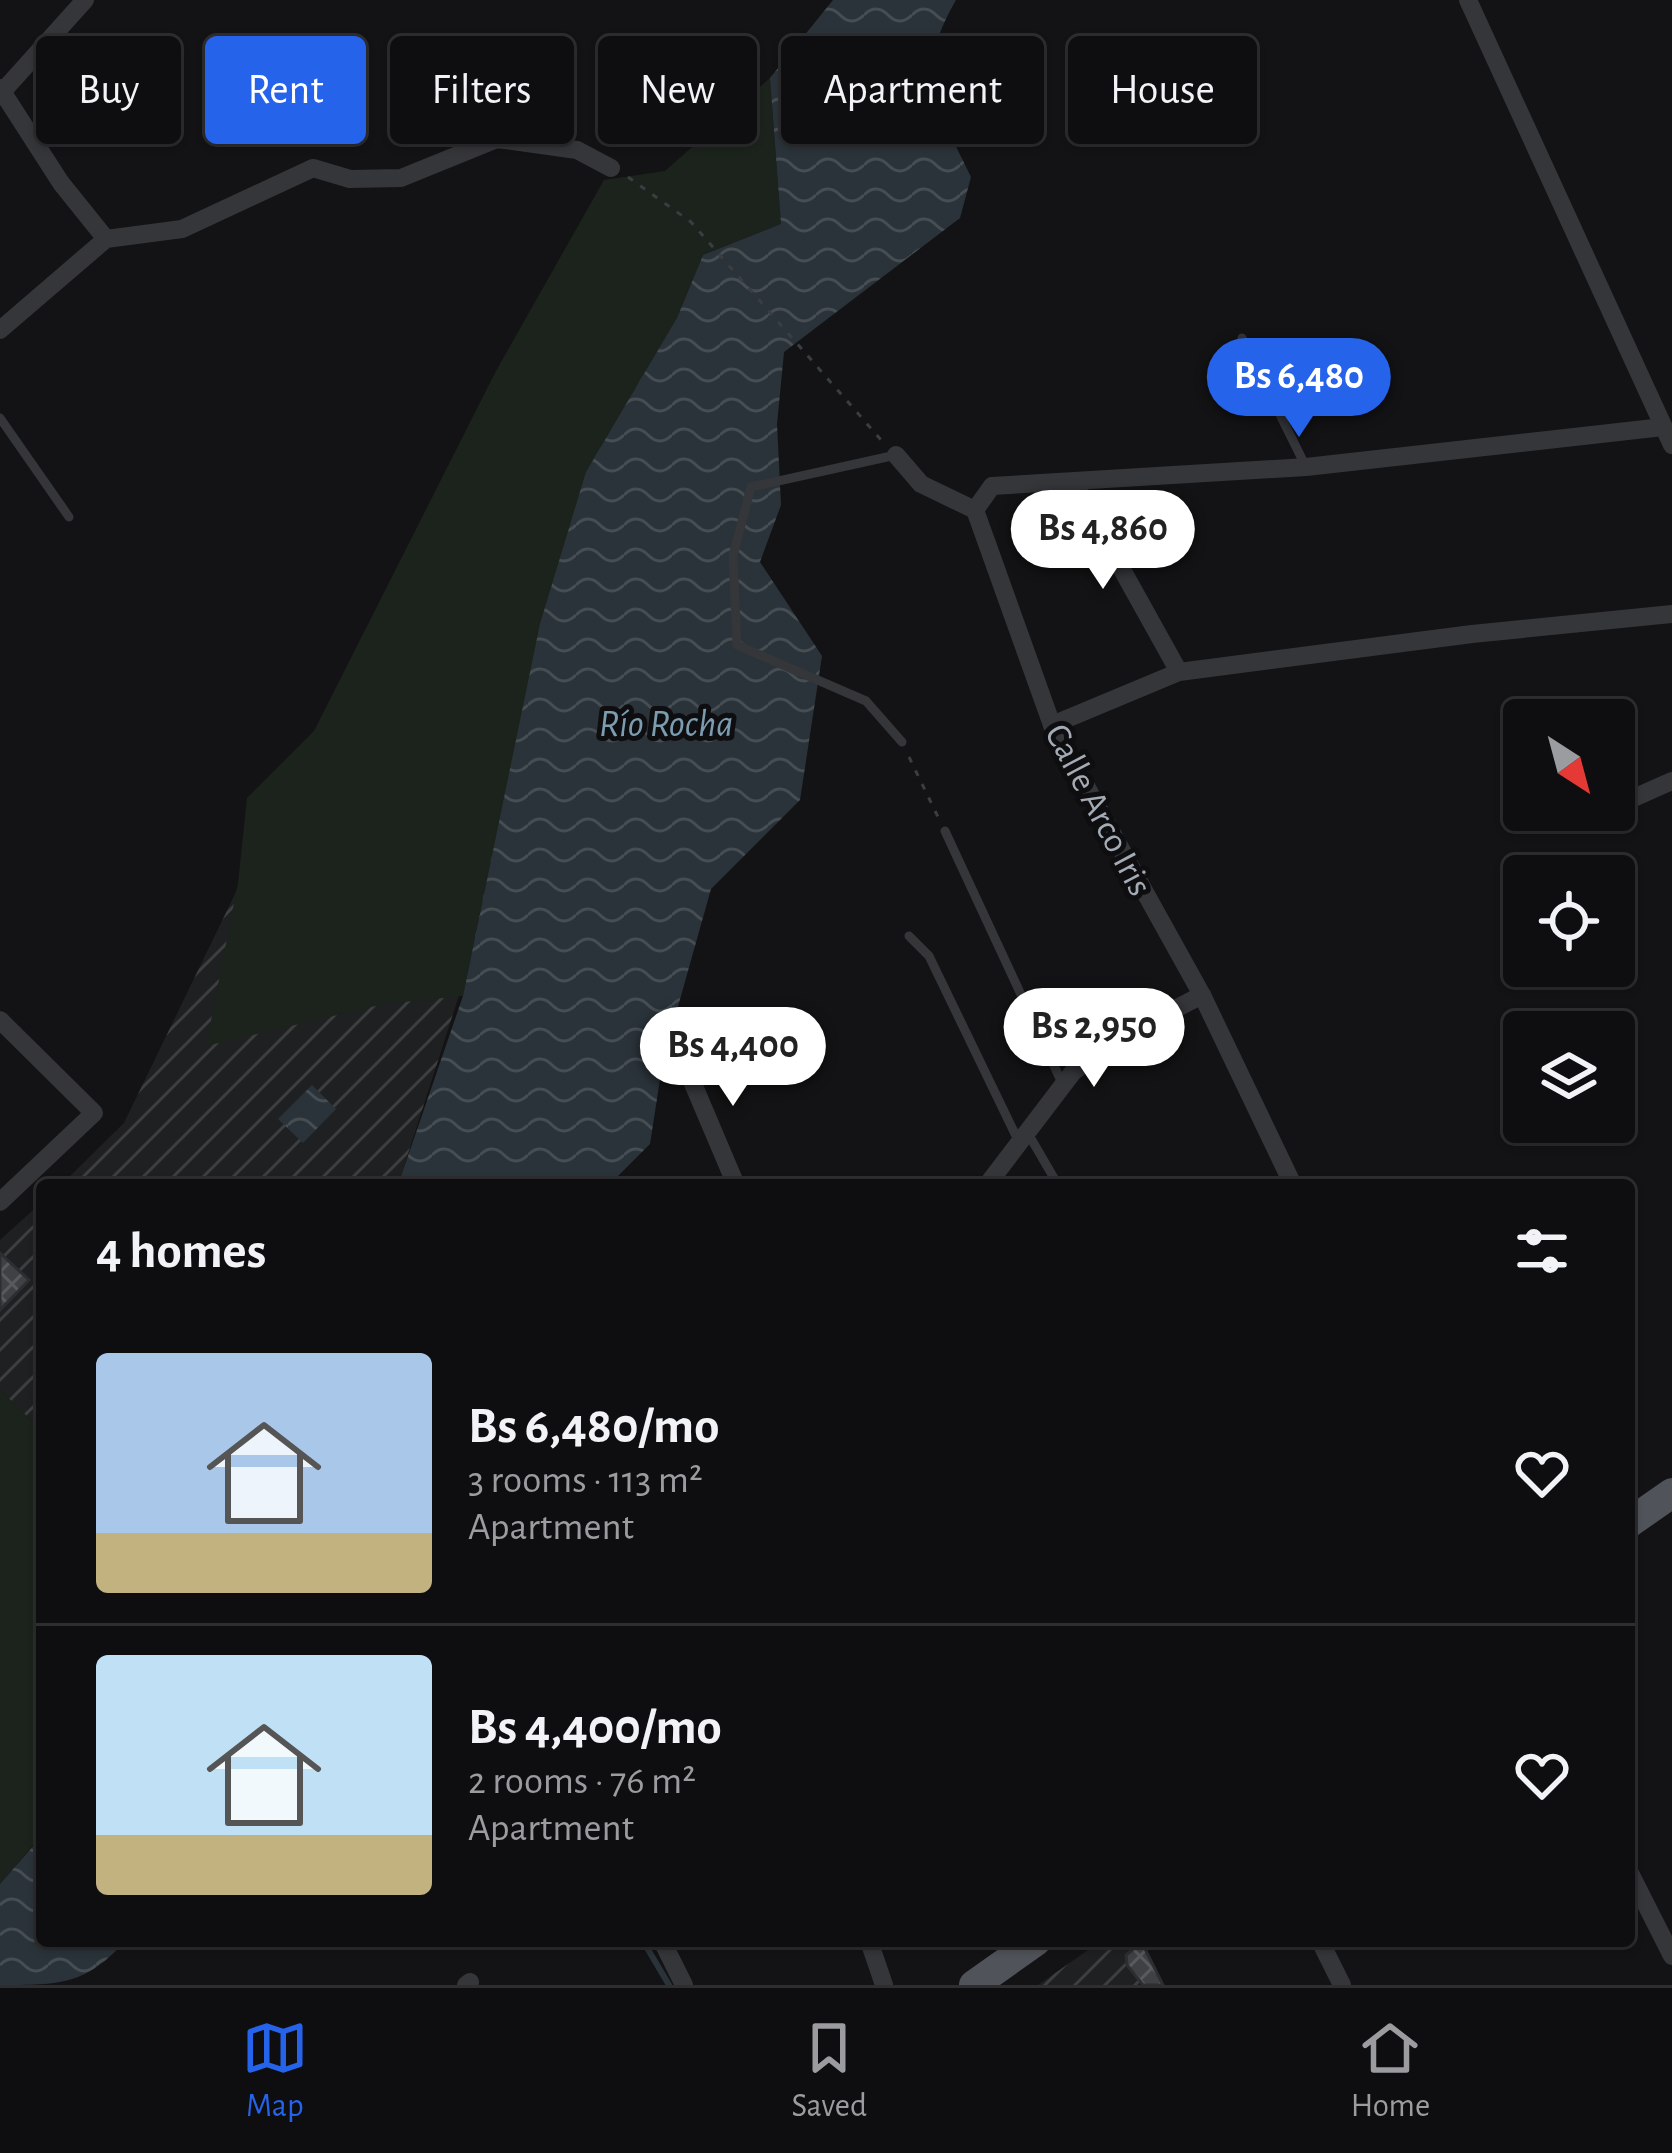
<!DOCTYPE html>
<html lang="en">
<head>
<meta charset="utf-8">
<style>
	body { margin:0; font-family:"Alegreya Sans",sans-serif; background:#171719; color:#f1f3f6; height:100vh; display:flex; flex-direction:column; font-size:45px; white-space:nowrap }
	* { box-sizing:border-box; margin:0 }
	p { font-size:39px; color:#9b9c9f }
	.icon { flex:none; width:66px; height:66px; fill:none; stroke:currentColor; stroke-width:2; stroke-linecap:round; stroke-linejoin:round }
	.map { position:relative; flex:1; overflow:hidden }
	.details { position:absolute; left:36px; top:1179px; width:1599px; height:768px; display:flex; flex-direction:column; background:#0e0e10; border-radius:12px; box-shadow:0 3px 9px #0004,0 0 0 3px #2e2e30 }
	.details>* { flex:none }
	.guide { position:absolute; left:36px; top:36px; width:1602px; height:108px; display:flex; gap:24px }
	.needle { width:78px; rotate:144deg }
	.controls { position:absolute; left:1503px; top:699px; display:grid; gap:24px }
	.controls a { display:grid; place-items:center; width:132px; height:132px; border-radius:12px; background:#0e0e10; box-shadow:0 3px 9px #0004,0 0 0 3px #2e2e30; font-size:60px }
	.price { position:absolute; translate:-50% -102px; padding:0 27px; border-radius:42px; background:#fff; color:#222; font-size:39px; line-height:78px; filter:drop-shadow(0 3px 6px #0008) }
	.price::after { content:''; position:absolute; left:50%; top:72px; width:36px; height:27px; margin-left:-18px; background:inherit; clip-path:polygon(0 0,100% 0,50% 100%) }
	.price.active { background:#2563eb; color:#fff }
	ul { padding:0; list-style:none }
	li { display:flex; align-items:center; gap:36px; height:300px; padding:0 60px }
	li+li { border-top:3px solid #2e2e30 }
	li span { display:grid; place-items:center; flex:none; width:336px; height:240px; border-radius:12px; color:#555 }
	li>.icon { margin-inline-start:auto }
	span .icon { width:144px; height:144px; fill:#fffc; stroke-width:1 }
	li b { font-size:51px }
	h2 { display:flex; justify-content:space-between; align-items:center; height:144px; padding:0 60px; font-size:51px }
	.chip { padding:0 42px; border-radius:12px; background:#0e0e10; box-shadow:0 3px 9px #0004,0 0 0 3px #2e2e30; font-size:42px; line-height:108px }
	.chip.active { background:#2563eb; color:#fff }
	.tab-bar { display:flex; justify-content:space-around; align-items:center; height:168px; border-top:3px solid #2e2e30; background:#0e0e10; font-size:33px; color:#9b9c9f }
	.tab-bar a { display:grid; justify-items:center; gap:6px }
	.tab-bar .active { color:#2563eb }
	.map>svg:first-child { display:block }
	.industrial { fill:url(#industrial-furrows) }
	.grass { fill:#1c231c }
	.water { fill:url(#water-waves) }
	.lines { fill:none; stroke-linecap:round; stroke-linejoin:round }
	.stream { stroke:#2a3339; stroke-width:6 }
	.building { fill:url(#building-cross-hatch); stroke:#2d2e31; stroke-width:3 }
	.path { stroke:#3a3d41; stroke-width:3; stroke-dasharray:6 9; stroke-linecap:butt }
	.lane { stroke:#34363a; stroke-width:9 }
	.street { stroke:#34363a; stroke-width:18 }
	.primary { stroke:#505359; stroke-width:30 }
	.labels { text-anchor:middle; stroke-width:10; stroke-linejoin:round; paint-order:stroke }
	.street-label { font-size:36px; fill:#a5abb5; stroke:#0e0e10 }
	.water-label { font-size:39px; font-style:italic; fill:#7c9cb0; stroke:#0e0e10 }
</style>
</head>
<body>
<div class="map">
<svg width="1672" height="1985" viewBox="0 0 1672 1985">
	<defs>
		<pattern id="industrial-furrows" width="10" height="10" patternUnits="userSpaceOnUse" patternTransform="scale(3)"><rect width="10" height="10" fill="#1f2022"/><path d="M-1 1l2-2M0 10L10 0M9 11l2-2" fill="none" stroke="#3d3e40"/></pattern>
		<pattern id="water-waves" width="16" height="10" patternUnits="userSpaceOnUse" patternTransform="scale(3)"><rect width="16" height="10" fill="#2a3339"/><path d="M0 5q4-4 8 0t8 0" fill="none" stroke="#464e53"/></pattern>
		<pattern id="building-cross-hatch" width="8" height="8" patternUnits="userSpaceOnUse" patternTransform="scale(3)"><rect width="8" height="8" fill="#3f4145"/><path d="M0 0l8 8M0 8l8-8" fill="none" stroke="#585a5e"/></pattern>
	</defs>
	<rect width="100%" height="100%" fill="#131315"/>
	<g class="industrial">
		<path d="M677,318L398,1185H61L124,1123L314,731Z"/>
		<path d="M42,1202V1431L0,1390V1240Z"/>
		<path d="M1101,1941H1141L1163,1985H1038Z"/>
	</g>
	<g class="grass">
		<path d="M770,78L781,224L703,255L677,318L586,472L489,868L463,996L384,1004L206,1046L238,883L247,798L314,731L496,371L604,180L665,171Z"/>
		<path d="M0,1390L42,1431V1835L0,1884Z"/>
	</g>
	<g class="water">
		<path d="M833,0H956C911,79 936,103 971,177L960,218L784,352L777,424L781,505L760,562L822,656L800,800L711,889L663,1060L650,1144L609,1185H398L463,996L540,624L586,472L677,318L703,255L781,224L770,78Z"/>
		<path d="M312,1085L336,1109L303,1143L278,1119Z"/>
		<path d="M42,1836V1941H125C86,1985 60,1985 0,1985V1884Z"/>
	</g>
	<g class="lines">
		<path class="stream" d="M643,1941L669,1985"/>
	</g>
	<g class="building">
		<path d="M0,1253L29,1280L0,1310Z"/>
		<path d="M1142,1942L1148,1955L1163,1985H1143L1127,1965L1126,1955Z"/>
	</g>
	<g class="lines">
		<g class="path">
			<path d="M628,177L691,222L882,441"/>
			<path d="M909,757L939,819"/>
		</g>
		<g class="lane">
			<path d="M1242,338L1306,467"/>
			<path d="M0,418L69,517"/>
			<path d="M896,455L751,487L733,556L737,645L866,701L902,742"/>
			<path d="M945,831L1063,1085"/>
			<path d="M909,936L929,956L1018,1140"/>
			<path d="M1026,1130L1058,1185"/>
		</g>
		<g class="street">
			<path d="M1468,0L1672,445"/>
			<path d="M0,88L61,183L106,239"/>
			<path d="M3,91L85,0"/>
			<path d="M0,330L106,239L182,229L313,168L350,179L401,178L497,139L577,150L611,168"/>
			<path d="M896,455L921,484L975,510L1052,725L1202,995L1293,1185"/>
			<path d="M1075,485L1179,672"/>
			<path d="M975,510L992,486L1306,467L1663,427"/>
			<path d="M1052,725L1179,672L1472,634L1672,614"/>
			<path d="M1629,800L1672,781"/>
			<path d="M0,1020L94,1113L0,1202"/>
			<path d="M680,1053L736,1185"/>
			<path d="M987,1185L1073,1072L1122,1037L1202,995"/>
			<path d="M1629,1871L1672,1956"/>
			<path d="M662,1941L684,1985"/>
			<path d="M869,1941L884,1985"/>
			<path d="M1320,1941L1342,1985"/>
			<path d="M466,1985L470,1982"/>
		</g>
		<g class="primary">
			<path d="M1629,1523L1672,1493"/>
			<path d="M974,1985L1036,1941"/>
		</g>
	</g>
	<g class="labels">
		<g class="street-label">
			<text transform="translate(1100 809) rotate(62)" y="13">Calle Arco Iris</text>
		</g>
		<g class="water-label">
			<text x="666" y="736">Río Rocha</text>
		</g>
	</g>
</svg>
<div class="controls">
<a><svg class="needle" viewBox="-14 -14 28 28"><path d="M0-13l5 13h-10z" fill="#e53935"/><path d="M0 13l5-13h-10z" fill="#9b9c9f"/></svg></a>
<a><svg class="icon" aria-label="locate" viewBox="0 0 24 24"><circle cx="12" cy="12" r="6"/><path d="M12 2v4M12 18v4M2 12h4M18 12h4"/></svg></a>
<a><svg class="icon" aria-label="layers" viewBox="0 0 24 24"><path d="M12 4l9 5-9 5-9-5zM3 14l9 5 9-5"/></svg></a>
</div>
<b class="price active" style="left:1299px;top:440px">Bs 6,480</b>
<b class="price" style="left:1103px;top:592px">Bs 4,860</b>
<b class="price" style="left:1094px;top:1090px">Bs 2,950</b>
<b class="price" style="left:733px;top:1109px">Bs 4,400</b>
<div class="guide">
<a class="chip">Buy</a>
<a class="chip active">Rent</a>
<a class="chip">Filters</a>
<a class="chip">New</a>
<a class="chip">Apartment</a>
<a class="chip">House</a>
</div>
<section class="details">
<h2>4 homes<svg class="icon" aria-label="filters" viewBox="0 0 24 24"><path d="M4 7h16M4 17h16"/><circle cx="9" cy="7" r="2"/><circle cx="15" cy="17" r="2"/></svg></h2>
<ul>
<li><span style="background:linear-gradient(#a9c7e8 75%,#c2b280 0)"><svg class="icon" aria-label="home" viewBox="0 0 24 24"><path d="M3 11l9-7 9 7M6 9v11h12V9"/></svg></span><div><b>Bs 6,480/mo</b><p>3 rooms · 113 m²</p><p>Apartment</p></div><svg class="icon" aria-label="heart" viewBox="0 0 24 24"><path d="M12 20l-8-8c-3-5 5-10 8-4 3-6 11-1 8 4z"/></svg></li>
<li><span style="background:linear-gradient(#bfe0f5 75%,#c2b280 0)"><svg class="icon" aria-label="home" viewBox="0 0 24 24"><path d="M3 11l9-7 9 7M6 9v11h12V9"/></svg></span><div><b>Bs 4,400/mo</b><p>2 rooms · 76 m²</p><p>Apartment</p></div><svg class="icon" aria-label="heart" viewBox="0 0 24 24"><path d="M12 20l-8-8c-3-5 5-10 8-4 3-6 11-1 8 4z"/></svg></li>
</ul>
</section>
</div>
<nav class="tab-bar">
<a class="active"><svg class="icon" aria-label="map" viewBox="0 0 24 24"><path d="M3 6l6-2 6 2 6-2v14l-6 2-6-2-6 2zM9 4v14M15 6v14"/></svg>Map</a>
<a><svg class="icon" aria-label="saved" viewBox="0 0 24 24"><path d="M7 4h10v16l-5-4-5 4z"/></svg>Saved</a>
<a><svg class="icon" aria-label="home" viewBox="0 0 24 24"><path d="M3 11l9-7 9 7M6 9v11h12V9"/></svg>Home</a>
</nav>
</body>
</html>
